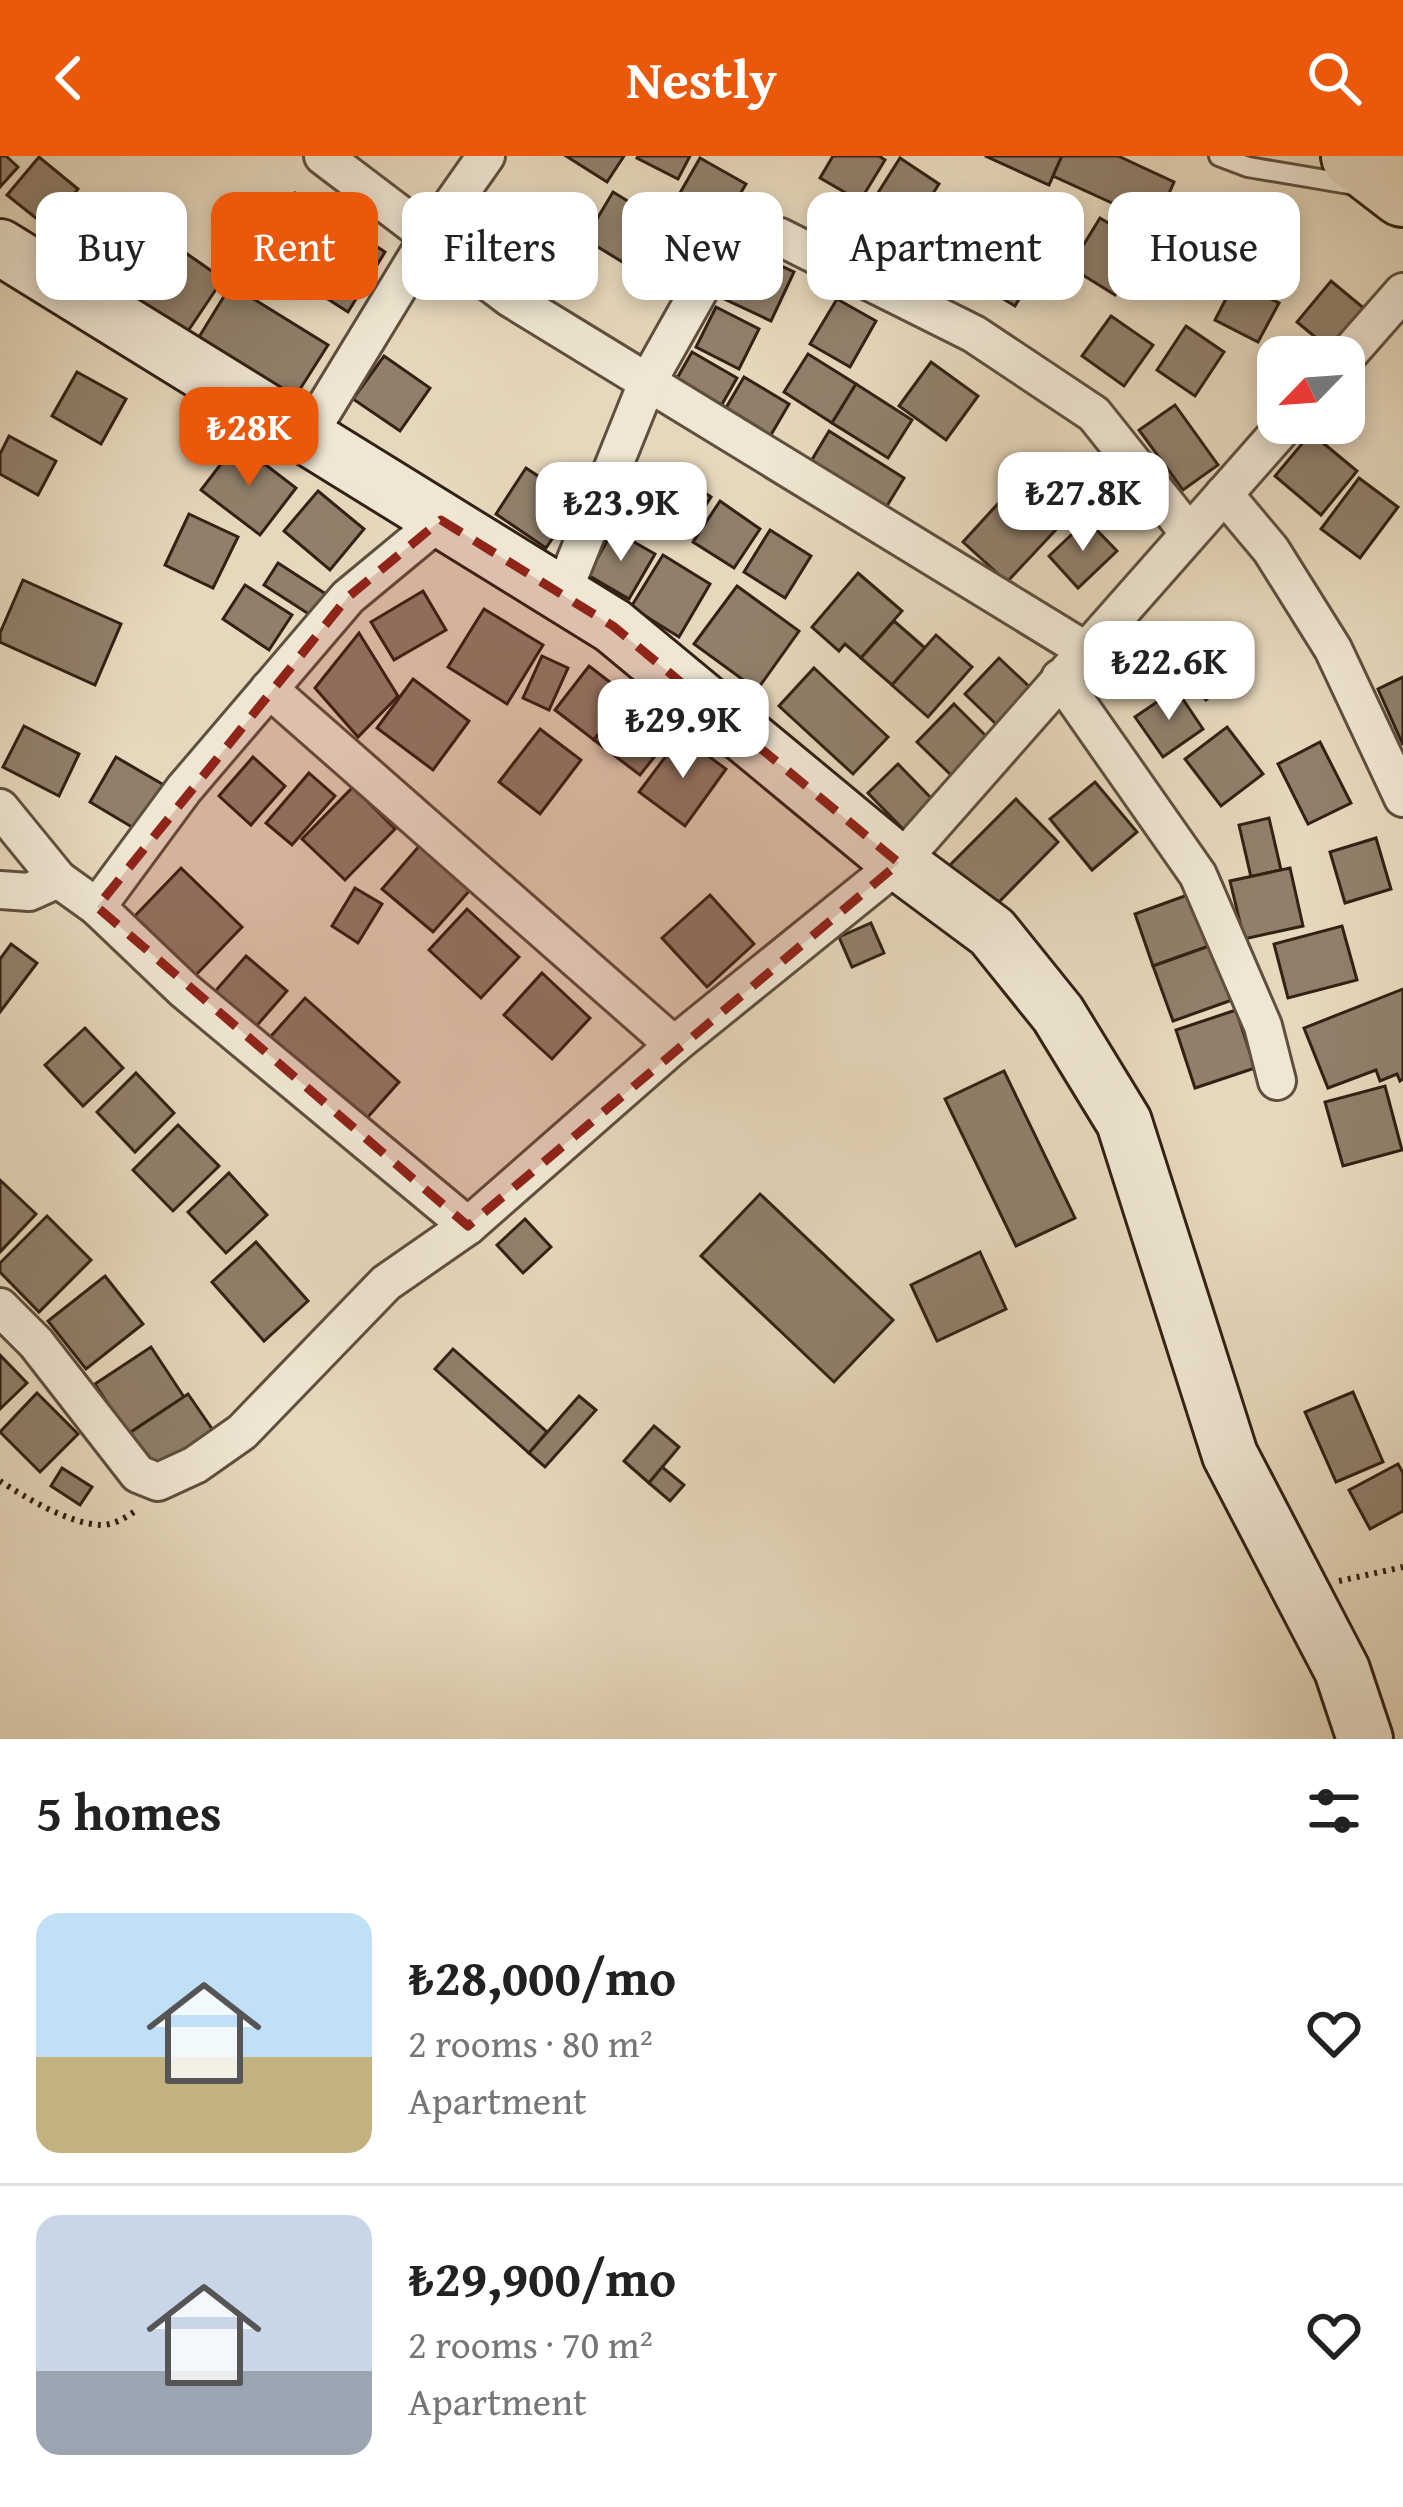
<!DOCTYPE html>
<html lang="en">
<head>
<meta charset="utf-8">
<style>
	body { margin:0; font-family:"Gentium Book Plus",serif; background:#f2f2f2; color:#222; height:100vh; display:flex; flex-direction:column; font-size:45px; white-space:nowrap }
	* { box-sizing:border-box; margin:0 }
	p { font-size:39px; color:#767676 }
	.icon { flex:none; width:66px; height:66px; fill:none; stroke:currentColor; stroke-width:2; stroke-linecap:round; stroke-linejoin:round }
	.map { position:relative; height:1583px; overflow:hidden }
	.panel { display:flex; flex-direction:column; background:#fff; flex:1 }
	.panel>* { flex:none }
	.guide { position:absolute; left:36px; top:36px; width:1332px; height:108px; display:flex; gap:24px }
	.needle { width:78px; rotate:245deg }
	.buttons { position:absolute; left:1257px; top:180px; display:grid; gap:24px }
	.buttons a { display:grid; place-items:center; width:108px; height:108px; border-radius:24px; background:#fff; box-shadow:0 6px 18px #0003; font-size:60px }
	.price { position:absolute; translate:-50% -102px; padding:0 27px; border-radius:24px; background:#fff; color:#222; font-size:39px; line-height:78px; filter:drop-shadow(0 3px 6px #0008) }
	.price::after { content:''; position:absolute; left:50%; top:72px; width:36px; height:27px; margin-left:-18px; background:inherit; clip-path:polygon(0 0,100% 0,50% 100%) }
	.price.current { background:#ea580c; color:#fff }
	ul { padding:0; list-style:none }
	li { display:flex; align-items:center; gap:36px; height:300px; padding:0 36px }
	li+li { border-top:3px solid #e0e0e0 }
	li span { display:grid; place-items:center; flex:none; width:336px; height:240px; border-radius:24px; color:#555 }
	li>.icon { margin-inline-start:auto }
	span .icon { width:144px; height:144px; fill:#fffc; stroke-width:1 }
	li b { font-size:51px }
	h2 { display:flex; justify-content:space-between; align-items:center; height:144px; padding:0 36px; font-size:51px }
	.tag { padding:0 42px; border-radius:24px; background:#fff; box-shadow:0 6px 18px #0003; font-size:42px; line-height:108px }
	.tag.current { background:#ea580c; color:#fff }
	header { display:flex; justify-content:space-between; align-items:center; height:156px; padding:0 36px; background:#ea580c; color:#fff; font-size:54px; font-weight:600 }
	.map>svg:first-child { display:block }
	.building { fill:#90806b; stroke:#322114; stroke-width:3 }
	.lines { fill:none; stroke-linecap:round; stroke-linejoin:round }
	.lane-casing { stroke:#5f4f3e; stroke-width:24 }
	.street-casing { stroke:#5f4f3e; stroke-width:42 }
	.secondary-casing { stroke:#322114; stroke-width:60 }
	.highway-casing { stroke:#322114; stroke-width:72 }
	.path { stroke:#322114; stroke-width:6; stroke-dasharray:3 6; stroke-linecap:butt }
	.lane { stroke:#efe6d3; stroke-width:18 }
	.street { stroke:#efe6d3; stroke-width:36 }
	.secondary { stroke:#efe6d3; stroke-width:54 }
	.highway { stroke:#e6d8bc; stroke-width:66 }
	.marked { fill:#8f2418; fill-opacity:0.2; stroke:#8f2418; stroke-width:9; stroke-dasharray:24 15; stroke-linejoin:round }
</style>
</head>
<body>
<header><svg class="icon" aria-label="back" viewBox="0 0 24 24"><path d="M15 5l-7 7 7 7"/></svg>Nestly<svg class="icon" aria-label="search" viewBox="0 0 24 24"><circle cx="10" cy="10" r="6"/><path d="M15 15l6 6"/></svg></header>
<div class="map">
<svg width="1403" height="1583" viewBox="0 0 1403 1583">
	<rect width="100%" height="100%" fill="#e6d8bc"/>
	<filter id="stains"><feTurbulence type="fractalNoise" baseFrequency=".00167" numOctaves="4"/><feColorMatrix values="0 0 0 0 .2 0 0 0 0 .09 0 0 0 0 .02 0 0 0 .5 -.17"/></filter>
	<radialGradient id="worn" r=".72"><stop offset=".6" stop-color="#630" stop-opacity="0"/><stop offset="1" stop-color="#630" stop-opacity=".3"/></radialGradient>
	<g class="building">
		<path d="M0,0H6L18,11L0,31Z"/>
		<path d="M566,0H624L607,26Z"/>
		<path d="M638,0H690L678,23L637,2Z"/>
		<path d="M833,0H879L885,4L860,45L820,22Z"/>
		<path d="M985,0H1062L1049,29Z"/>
		<path d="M1062,0H1118L1174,26L1156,67L1053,20Z"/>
		<path d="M39,1L78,33L47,71L7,39Z"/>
		<path d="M700,2L746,28L721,70L676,44Z"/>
		<path d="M900,2L939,28L908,76L869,51Z"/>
		<path d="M613,36L665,68L637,115L585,83Z"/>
		<path d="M295,37L385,96L348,156L257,98Z"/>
		<path d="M519,38L569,72L537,121L487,87Z"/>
		<path d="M1100,62L1145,89L1115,139L1070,111Z"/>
		<path d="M1000,83L1040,108L1015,150L975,126Z"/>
		<path d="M173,88L223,123L186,178L136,144Z"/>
		<path d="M741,91L794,116L771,165L718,140Z"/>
		<path d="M1235,125L1279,147L1258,186L1215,164Z"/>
		<path d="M1331,125L1366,154L1332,195L1297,166Z"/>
		<path d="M231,129L328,189L295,241L199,181Z"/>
		<path d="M837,143L876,165L850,211L810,188Z"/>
		<path d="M716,151L759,173L739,213L696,191Z"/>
		<path d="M1111,160L1153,189L1124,230L1082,200Z"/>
		<path d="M1186,170L1224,196L1195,240L1157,214Z"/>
		<path d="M692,196L737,222L713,264L668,238Z"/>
		<path d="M808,198L856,228L832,267L784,236Z"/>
		<path d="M384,200L430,232L400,275L353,243Z"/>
		<path d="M931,206L978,240L946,284L899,250Z"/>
		<path d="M77,216L126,243L101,288L52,260Z"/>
		<path d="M744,221L789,248L765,289L720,262Z"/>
		<path d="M856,228L912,264L888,302L832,267Z"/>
		<path d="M1175,249L1218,309L1183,334L1139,274Z"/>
		<path d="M829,275L904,322L882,358L807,312Z"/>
		<path d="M1311,277L1357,315L1321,359L1275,320Z"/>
		<path d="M9,280L56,305L38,339L0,318V298Z"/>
		<path d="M237,287L296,332L260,379L201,334Z"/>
		<path d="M1035,307L1080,348L1007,426L963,386Z"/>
		<path d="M526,312L577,346L546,392L496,358Z"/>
		<path d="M672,315L711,341L685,381L646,354Z"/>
		<path d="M1359,322L1398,351L1360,402L1321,373Z"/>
		<path d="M318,335L364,373L330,414L284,375Z"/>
		<path d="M720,345L760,373L734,412L693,386Z"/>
		<path d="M189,358L238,381L213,432L165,409Z"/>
		<path d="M1087,364L1117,395L1078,432L1049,400Z"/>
		<path d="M613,374L655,398L629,443L588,419Z"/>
		<path d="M770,374L811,400L785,442L744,416Z"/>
		<path d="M663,399L710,428L679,481L631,451Z"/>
		<path d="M278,407L332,442L318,464L264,429Z"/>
		<path d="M858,417L902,455L861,502L845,488L839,495L812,471Z"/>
		<path d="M23,424L121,468L95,529L0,486V477Z"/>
		<path d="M245,429L292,459L269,494L223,463Z"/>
		<path d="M737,430L799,475L757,534L694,488Z"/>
		<path d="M423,435L446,474L394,504L371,466Z"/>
		<path d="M484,453L543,489L507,548L448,511Z"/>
		<path d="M894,465L925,492L892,529L861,502Z"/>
		<path d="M359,477L398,540L358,581L315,532Z"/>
		<path d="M936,479L972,511L928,561L892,529Z"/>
		<path d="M1211,484L1238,513L1206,544L1178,515Z"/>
		<path d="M542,500L568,512L549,554L523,542Z"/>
		<path d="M999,502L1035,536L1000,572L965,538Z"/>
		<path d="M589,510L628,540L594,584L555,554Z"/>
		<path d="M814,512L888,581L853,618L779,550Z"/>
		<path d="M1403,521V589L1378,533Z"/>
		<path d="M413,523L469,565L433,614L377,572Z"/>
		<path d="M1176,533L1203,573L1163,601L1135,561Z"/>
		<path d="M628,540L674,576L640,619L594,584Z"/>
		<path d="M954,548L990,584L953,621L917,586Z"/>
		<path d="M24,570L79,598L59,640L3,611Z"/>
		<path d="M1227,571L1263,618L1221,650L1185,603Z"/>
		<path d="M540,573L581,604L540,658L499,626Z"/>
		<path d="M681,580L726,613L685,670L639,636Z"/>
		<path d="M1320,586L1351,647L1308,668L1278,608Z"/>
		<path d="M116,601L169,632L142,677L90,646Z"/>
		<path d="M253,601L285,630L251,669L219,640Z"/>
		<path d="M898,608L934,645L904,674L868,637Z"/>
		<path d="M309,617L335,640L292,689L266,667Z"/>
		<path d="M1095,626L1137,676L1092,714L1050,663Z"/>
		<path d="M353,631L395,673L345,724L302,683Z"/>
		<path d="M1016,643L1058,686L993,752L950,709Z"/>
		<path d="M1269,662L1281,714L1251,721L1239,669Z"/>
		<path d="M1376,682L1391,733L1345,747L1330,696Z"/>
		<path d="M420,689L471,733L433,776L382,733Z"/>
		<path d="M181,712L242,771L193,822L132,763Z"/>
		<path d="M1290,712L1303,770L1244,783L1230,725Z"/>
		<path d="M355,732L382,748L358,787L332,770Z"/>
		<path d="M1193,737L1212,789L1153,810L1135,758Z"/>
		<path d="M710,739L754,788L707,831L662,782Z"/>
		<path d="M467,753L519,801L481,842L429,794Z"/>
		<path d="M871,767L884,797L852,811L839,781Z"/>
		<path d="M1342,770L1357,824L1288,842L1274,788Z"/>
		<path d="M11,788L37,807L0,856V803Z"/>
		<path d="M1212,789L1232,844L1173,865L1153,810Z"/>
		<path d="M246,800L287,835L252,875L211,840Z"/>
		<path d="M542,817L590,862L552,903L504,859Z"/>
		<path d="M1403,833V923L1400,925L1397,918L1380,925L1376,914L1328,932L1304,872Z"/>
		<path d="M305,842L399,926L359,971L265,887Z"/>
		<path d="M1236,854L1255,912L1195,932L1176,874Z"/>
		<path d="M85,872L123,912L83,950L45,909Z"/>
		<path d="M1004,915L1075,1062L1016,1090L945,943Z"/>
		<path d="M136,917L174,957L135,996L97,956Z"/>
		<path d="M1385,930L1402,994L1343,1010L1325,946Z"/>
		<path d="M178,969L219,1010L173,1055L133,1014Z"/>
		<path d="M229,1017L267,1059L226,1097L188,1056Z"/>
		<path d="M0,1024L36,1058L0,1096Z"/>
		<path d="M760,1038L893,1164L834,1226L701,1100Z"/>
		<path d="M47,1060L91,1104L39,1156L0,1116V1107Z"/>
		<path d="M525,1063L551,1091L523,1117L497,1089Z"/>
		<path d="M256,1086L308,1145L264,1185L212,1126Z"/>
		<path d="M980,1096L1006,1153L937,1185L911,1129Z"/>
		<path d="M105,1120L143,1168L86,1213L48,1165Z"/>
		<path d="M151,1191L184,1241L128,1278L95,1228Z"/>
		<path d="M453,1193L547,1276L529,1297L435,1213Z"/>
		<path d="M0,1199L27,1227L0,1253Z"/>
		<path d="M1353,1236L1383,1306L1336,1326L1305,1256Z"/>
		<path d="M37,1237L78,1278L40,1316L0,1276Z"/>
		<path d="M188,1238L217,1280L156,1320L128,1278Z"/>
		<path d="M579,1240L596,1254L545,1311L529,1297Z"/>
		<path d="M654,1270L679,1291L649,1327L624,1305Z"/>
		<path d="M1398,1308L1403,1317V1355L1370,1373L1349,1334Z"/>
		<path d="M662,1311L684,1329L670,1345L649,1327Z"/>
		<path d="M62,1312L92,1331L80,1349L51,1330Z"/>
	</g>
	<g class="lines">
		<defs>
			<path id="lane" d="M1219,0L1248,11L1355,29"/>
			<g id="street">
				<path d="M323,0L510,142L1085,494"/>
				<path d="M1344,203L1403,136"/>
				<path d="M307,281L429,81L486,0"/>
				<path d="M1224,338L1271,394L1333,493L1403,642"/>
				<path d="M562,438L647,227L732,76L780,81L974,178L1094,258L1189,377"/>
				<path d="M1060,522L1198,719L1263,870L1277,925"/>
				<path d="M269,533L674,889"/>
				<path d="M0,652L58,723L97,751L184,834L468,1070"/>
				<path d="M0,734L29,736L58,723"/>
				<path d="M97,751L184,633L348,441L441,364"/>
				<path d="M0,1151L36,1187L138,1318L158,1326L195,1309L242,1276L386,1127L468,1070L674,889L899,707L1287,267"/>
			</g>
			<path id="secondary" d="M0,91L613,470L899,707L992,776L1058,858L1124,966L1230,1299L1342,1514L1365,1583"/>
			<path id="highway" d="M1355,0L1403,37"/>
		</defs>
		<use href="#lane" class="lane-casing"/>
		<use href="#street" class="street-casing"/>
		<use href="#secondary" class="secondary-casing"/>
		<use href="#highway" class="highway-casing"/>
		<g class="path">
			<path d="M0,1325C26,1342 69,1368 102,1369C115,1369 128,1360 138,1353"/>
			<path d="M1339,1425L1403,1411"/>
		</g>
		<use href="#lane" class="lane"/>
		<use href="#street" class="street"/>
		<use href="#secondary" class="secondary"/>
		<use href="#highway" class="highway"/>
	</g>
	<path class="marked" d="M441,364L613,470L899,707L468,1070L97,751L348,441Z"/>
	<rect width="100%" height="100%" filter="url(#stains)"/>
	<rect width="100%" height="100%" fill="url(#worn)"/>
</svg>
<div class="buttons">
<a><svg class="needle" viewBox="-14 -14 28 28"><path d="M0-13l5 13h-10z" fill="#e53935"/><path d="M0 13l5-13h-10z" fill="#767676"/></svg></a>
</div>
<b class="price current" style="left:249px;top:333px">₺28K</b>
<b class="price" style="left:1083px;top:398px">₺27.8K</b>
<b class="price" style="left:621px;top:408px">₺23.9K</b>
<b class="price" style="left:1169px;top:567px">₺22.6K</b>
<b class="price" style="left:683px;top:625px">₺29.9K</b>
<div class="guide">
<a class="tag">Buy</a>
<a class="tag current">Rent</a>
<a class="tag">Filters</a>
<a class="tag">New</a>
<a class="tag">Apartment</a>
<a class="tag">House</a>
</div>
</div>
<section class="panel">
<h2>5 homes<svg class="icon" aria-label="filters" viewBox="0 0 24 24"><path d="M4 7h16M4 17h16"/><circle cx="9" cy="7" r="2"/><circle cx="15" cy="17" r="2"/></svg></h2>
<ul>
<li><span style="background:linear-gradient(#bfe0f5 60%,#c2b280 0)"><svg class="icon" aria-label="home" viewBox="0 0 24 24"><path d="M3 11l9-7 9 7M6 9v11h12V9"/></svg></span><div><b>₺28,000/mo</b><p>2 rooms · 80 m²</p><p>Apartment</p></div><svg class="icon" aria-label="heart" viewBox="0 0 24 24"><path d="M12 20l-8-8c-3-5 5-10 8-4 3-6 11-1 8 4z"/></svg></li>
<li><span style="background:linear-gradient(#c9d6e8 65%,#9aa5b1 0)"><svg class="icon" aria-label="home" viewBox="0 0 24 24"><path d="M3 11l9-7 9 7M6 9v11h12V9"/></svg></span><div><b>₺29,900/mo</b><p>2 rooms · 70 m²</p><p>Apartment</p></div><svg class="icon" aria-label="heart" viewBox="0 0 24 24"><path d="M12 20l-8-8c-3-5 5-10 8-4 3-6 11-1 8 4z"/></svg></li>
</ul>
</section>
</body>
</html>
